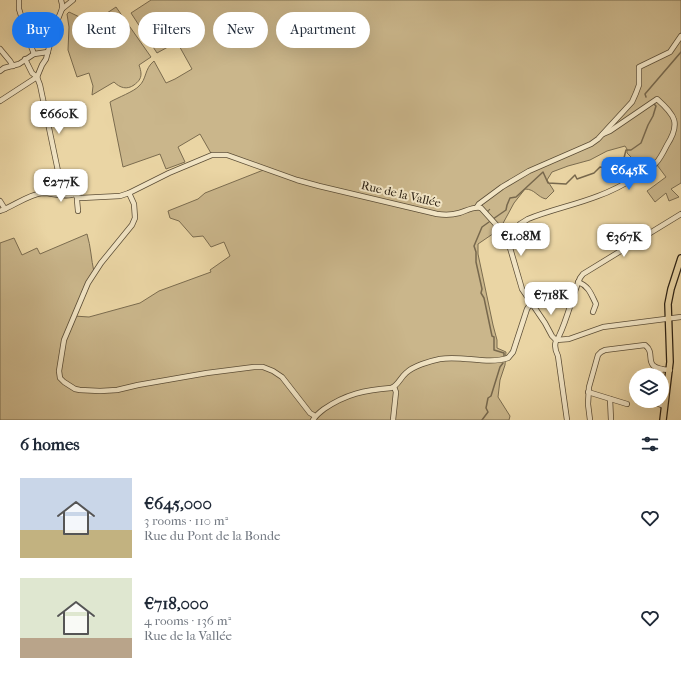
<!DOCTYPE html>
<html lang="en">
<head>
<meta charset="utf-8">
<style>
	body { margin:0; font-family:"IM FELL French Canon",serif; background:#f2f2f3; color:#1f2937; height:100vh; display:flex; flex-direction:column; font-size:15px; white-space:nowrap }
	* { box-sizing:border-box; margin:0 }
	p { font-size:13px; color:#747a83 }
	.icon { flex:none; width:22px; height:22px; fill:none; stroke:currentColor; stroke-width:2; stroke-linecap:round; stroke-linejoin:round }
	.map { position:relative; height:420px; overflow:hidden }
	.details { display:flex; flex-direction:column; background:#fff; flex:1 }
	.details>* { flex:none }
	.hud { position:absolute; left:12px; top:12px; width:400px; height:36px; display:flex; gap:8px }
	.buttons { position:absolute; left:629px; top:368px; display:grid; gap:8px }
	.buttons a { display:grid; place-items:center; width:40px; height:40px; border-radius:50%; background:#fff; box-shadow:0 4px 16px #0002; font-size:20px }
	.price { position:absolute; translate:-50% -34px; padding:0 9px; border-radius:8px; background:#fff; color:#222; font-size:13px; line-height:26px; filter:drop-shadow(0 1px 2px #0008) }
	.price::after { content:''; position:absolute; left:50%; top:24px; width:12px; height:9px; margin-left:-6px; background:inherit; clip-path:polygon(0 0,100% 0,50% 100%) }
	.price.on { background:#1a73e8; color:#fff }
	ul { padding:0; list-style:none }
	li { display:flex; align-items:center; gap:12px; height:100px; padding:0 20px }
	li span { display:grid; place-items:center; flex:none; width:112px; height:80px; border-radius:0px; color:#555 }
	li>.icon { margin-inline-start:auto }
	span .icon { width:48px; height:48px; fill:#fffc; stroke-width:1 }
	li b { font-size:17px }
	h2 { display:flex; justify-content:space-between; align-items:center; height:48px; padding:0 20px; font-size:17px }
	.chip { padding:0 14px; border-radius:18px; background:#fff; box-shadow:0 4px 16px #0002; font-size:14px; line-height:36px }
	.chip.on { background:#1a73e8; color:#fff }
	.map>svg:first-child { display:block }
	.green { fill:#cab68b; stroke:#7b6c4f }
	.lines { fill:none; stroke-linecap:round; stroke-linejoin:round }
	.stream { stroke:#77684d; stroke-width:1.5 }
	.minor-casing { stroke:#5c4e37; stroke-width:6 }
	.major-casing { stroke:#2c2113; stroke-width:8 }
	.minor { stroke:#f1e4c4; stroke-width:4.5 }
	.major { stroke:#ead5a4; stroke-width:5.5 }
	.labels { text-anchor:middle; stroke-width:4; stroke-linejoin:round; paint-order:stroke }
	.street-label { font-size:12px; fill:#2c2113; stroke:#f1e4c4 }
</style>
</head>
<body>
<div class="map">
<svg width="681" height="420" viewBox="0 0 681 420">
	<rect width="100%" height="100%" fill="#ead5a4"/>
	<filter id="stains"><feTurbulence type="fractalNoise" baseFrequency=".005" numOctaves="4"/><feColorMatrix values="0 0 0 0 .2 0 0 0 0 .09 0 0 0 0 .02 0 0 0 .5 -.17"/></filter>
	<radialGradient id="worn" r=".72"><stop offset=".6" stop-color="#630" stop-opacity="0"/><stop offset="1" stop-color="#630" stop-opacity=".3"/></radialGradient>
	<g class="green">
		<path d="M151,0H681V183L671,189L679,197L669,201L666,193L655,202L647,191L666,177L657,165L643,172L641,170L636,173L634,160L627,153V149L625,146L607,151L590,160L568,166L552,172L547,180L554,191L546,199C537,197 535,189 525,189L514,203L501,227L488,216L487,213L490,209L485,213L500,229L478,244V254L493,325L497,340V348L506,352L505,365L500,380L498,397L510,416L509,420H0V243L14,238L22,255L37,248L40,254L87,234C91,247 91,259 94,272L74,316L89,317L140,303L159,291L211,272L210,270L230,256L224,242L211,247L203,236L193,237L179,221L170,218L168,211L198,199L205,193L266,169L227,155H212L200,134L178,147L185,162L166,169L160,154L123,167L110,102C117,98 135,91 139,86C147,79 144,69 154,61L166,83L175,79L192,69L177,42L157,53L131,13Z"/>
		<path d="M116,7L151,57L139,65C140,68 141,71 141,74C141,79 138,82 134,85C127,90 120,88 114,82L92,95L93,86L89,73L77,77L68,50L69,27L67,14L69,12L92,23Z"/>
	</g>
	<g class="lines">
		<g class="stream">
			<path d="M646,97L645,94L681,52"/>
			<path d="M493,219L506,210L507,205L510,198L516,197L543,172L548,183L566,184L575,175L577,179L594,173L600,167L610,169L611,159L624,158L626,150H631L641,143L648,125L653,116L656,106L654,104"/>
			<path d="M489,222L482,227L474,246L476,252V262L482,289L481,293L484,298L492,336L494,337V350L504,353V356"/>
			<path d="M482,420L488,412L486,408L488,398L491,396L500,367L503,363"/>
		</g>
		<defs>
			<g id="minor">
				<path d="M19,0V9L28,38L34,54"/>
				<path d="M62,9L73,0"/>
				<path d="M0,49L10,61L13,66"/>
				<path d="M25,59L32,73L37,77"/>
				<path d="M0,71L4,68L19,64L34,54L48,52"/>
				<path d="M37,77L40,85L58,171L60,174L77,197"/>
				<path d="M37,77L42,65L46,59L54,29L62,9V4L61,0"/>
				<path d="M0,101L37,77"/>
				<path d="M42,193V189L43,187L60,174"/>
				<path d="M129,193L134,204L135,218L132,225L101,263L88,283L64,340L59,371L60,378L64,382L75,389L80,390L100,391L117,390L138,385L207,373L254,367H263L273,371L282,377L310,413L315,416"/>
				<path d="M77,197L81,198L120,196L129,193L169,173L212,155H227L297,180L319,186L437,214C444,215 452,215 459,213C466,211 474,206 481,208L500,229L508,241L522,289L545,323L552,336L556,340L569,339L603,327L681,317"/>
				<path d="M77,197V200L78,211"/>
				<path d="M0,201L5,209"/>
				<path d="M477,207L479,204L502,187L529,171L591,144L598,139L632,102L636,93L639,85V67L670,52L681,36"/>
				<path d="M0,211C14,206 29,194 43,193C52,193 67,198 74,194"/>
				<path d="M508,241L520,224L528,219C550,210 575,205 598,196C612,191 625,184 638,176C644,172 651,168 656,163C660,159 664,151 667,145C681,123 675,115 657,99L610,131L603,134"/>
				<path d="M578,282C589,286 591,294 596,304L593,312"/>
				<path d="M660,375L661,369"/>
				<path d="M588,392L627,404"/>
				<path d="M610,399L611,420"/>
				<path d="M654,401L656,403L664,406"/>
				<path d="M313,420C316,415 320,412 324,409C346,394 365,390 391,388C398,386 400,378 406,373C413,366 430,361 440,359C462,355 487,365 508,358L513,352L527,309L532,302"/>
				<path d="M393,420L396,392L394,387"/>
				<path d="M567,420L558,356C556,352 554,346 556,341C557,339 559,337 559,336C568,317 572,297 580,278L583,274L681,214"/>
				<path d="M590,420L588,404L589,387L598,355L601,352L605,350L645,345C658,355 639,368 670,370"/>
			</g>
			<path id="major" d="M663,420L670,362L668,304L671,289L681,258"/>
		</defs>
		<use href="#minor" class="minor-casing"/>
		<use href="#major" class="major-casing"/>
		<use href="#minor" class="minor"/>
		<use href="#major" class="major"/>
	</g>
	<g class="labels">
		<g class="street-label">
			<text transform="translate(401 194) rotate(13)" y="4">Rue de la Vallée</text>
		</g>
	</g>
	<rect width="100%" height="100%" filter="url(#stains)"/>
	<rect width="100%" height="100%" fill="url(#worn)"/>
</svg>
<div class="buttons">
<a><svg class="icon" aria-label="layers" viewBox="0 0 24 24"><path d="M12 4l9 5-9 5-9-5zM3 14l9 5 9-5"/></svg></a>
</div>
<b class="price" style="left:59px;top:135px">€660K</b>
<b class="price on" style="left:629px;top:191px">€645K</b>
<b class="price" style="left:61px;top:203px">€277K</b>
<b class="price" style="left:521px;top:257px">€1.08M</b>
<b class="price" style="left:624px;top:258px">€367K</b>
<b class="price" style="left:551px;top:316px">€718K</b>
<div class="hud">
<a class="chip on">Buy</a>
<a class="chip">Rent</a>
<a class="chip">Filters</a>
<a class="chip">New</a>
<a class="chip">Apartment</a>
</div>
</div>
<section class="details">
<h2>6 homes<svg class="icon" aria-label="filters" viewBox="0 0 24 24"><path d="M4 7h16M4 17h16"/><circle cx="9" cy="7" r="2"/><circle cx="15" cy="17" r="2"/></svg></h2>
<ul>
<li><span style="background:linear-gradient(#c9d6e8 65%,#c2b280 0)"><svg class="icon" aria-label="home" viewBox="0 0 24 24"><path d="M3 11l9-7 9 7M6 9v11h12V9"/></svg></span><div><b>€645,000</b><p>3 rooms · 110 m²</p><p>Rue du Pont de la Bonde</p></div><svg class="icon" aria-label="heart" viewBox="0 0 24 24"><path d="M12 20l-8-8c-3-5 5-10 8-4 3-6 11-1 8 4z"/></svg></li>
<li><span style="background:linear-gradient(#dfe7d0 75%,#b9a48a 0)"><svg class="icon" aria-label="home" viewBox="0 0 24 24"><path d="M3 11l9-7 9 7M6 9v11h12V9"/></svg></span><div><b>€718,000</b><p>4 rooms · 136 m²</p><p>Rue de la Vallée</p></div><svg class="icon" aria-label="heart" viewBox="0 0 24 24"><path d="M12 20l-8-8c-3-5 5-10 8-4 3-6 11-1 8 4z"/></svg></li>
</ul>
</section>
</body>
</html>
